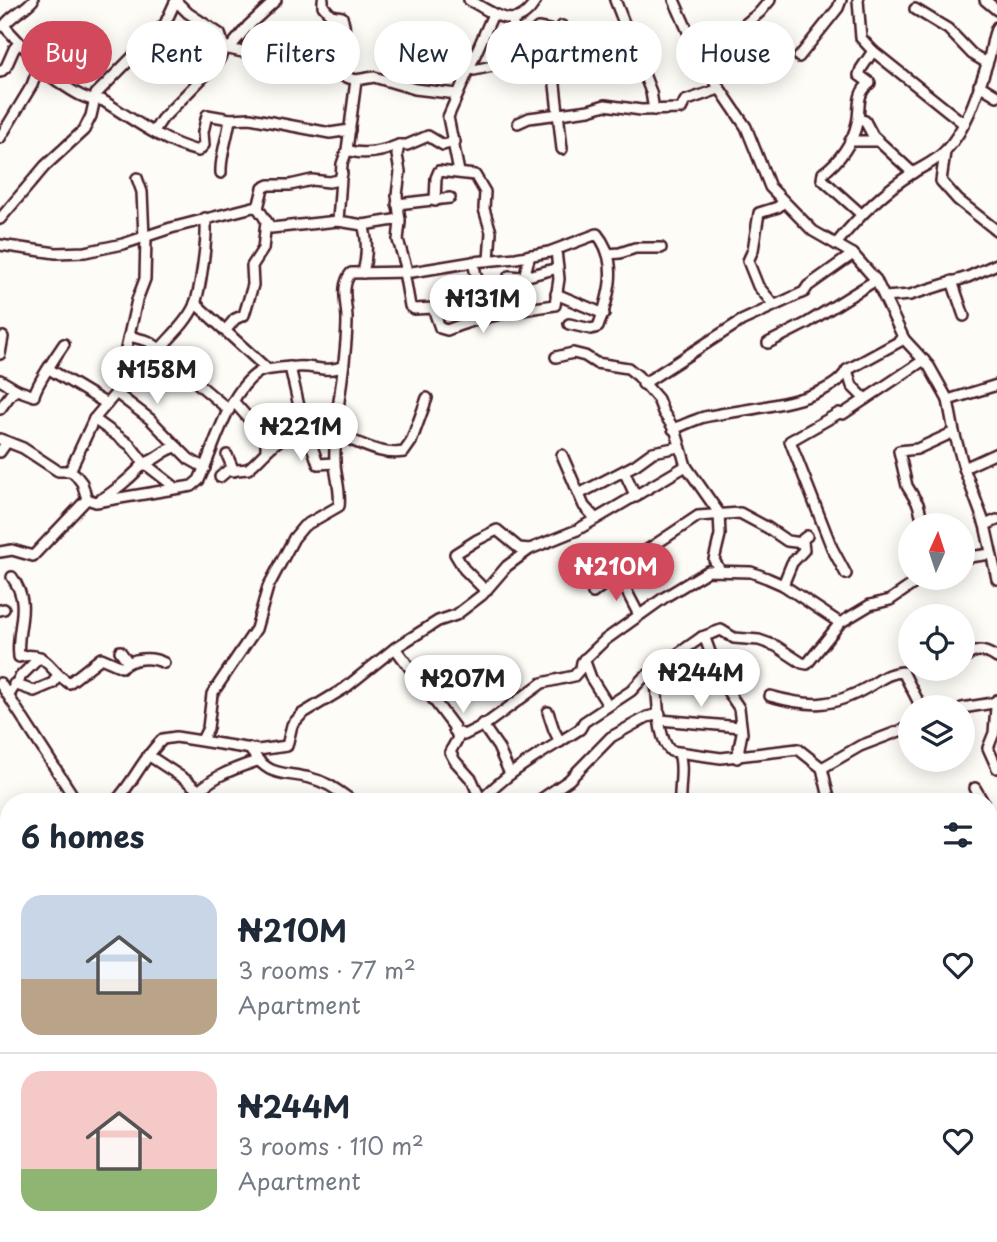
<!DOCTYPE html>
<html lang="en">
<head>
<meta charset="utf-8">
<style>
	body { margin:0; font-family:"Playpen Sans",sans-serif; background:#f2f2f3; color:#1f2937; height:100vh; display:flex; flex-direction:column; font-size:26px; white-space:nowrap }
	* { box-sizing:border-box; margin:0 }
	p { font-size:23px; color:#747a83 }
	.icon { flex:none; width:38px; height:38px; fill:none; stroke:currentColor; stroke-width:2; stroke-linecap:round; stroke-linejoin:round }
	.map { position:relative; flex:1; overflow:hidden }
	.details { position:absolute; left:0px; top:793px; width:998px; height:450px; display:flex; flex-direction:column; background:#fff; border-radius:28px 28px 0 0; box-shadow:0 4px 18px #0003 }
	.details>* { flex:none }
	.banner { position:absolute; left:21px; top:21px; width:956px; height:63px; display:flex; gap:14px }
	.needle { width:46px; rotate:3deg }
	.buttons { position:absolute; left:898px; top:513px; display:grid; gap:14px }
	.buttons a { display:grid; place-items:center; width:77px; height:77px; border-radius:50%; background:#fff; box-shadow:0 4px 18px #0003; font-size:35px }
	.price { position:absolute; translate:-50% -60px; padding:0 16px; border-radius:24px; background:#fff; color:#222; font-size:23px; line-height:46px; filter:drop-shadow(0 2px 4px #0008) }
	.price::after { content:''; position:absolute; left:50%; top:42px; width:21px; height:16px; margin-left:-10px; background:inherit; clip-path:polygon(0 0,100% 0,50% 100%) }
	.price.on { background:#d1495b; color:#fff }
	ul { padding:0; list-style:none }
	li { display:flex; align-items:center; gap:21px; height:175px; padding:0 21px }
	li+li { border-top:2px solid #e0e1e3 }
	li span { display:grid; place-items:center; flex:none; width:196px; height:140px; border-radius:21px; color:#555 }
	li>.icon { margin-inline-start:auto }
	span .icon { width:84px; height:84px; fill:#fffc; stroke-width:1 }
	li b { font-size:30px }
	h2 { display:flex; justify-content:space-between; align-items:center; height:84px; padding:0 21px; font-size:30px }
	.chip { padding:0 24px; border-radius:32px; background:#fff; box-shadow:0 4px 18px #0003; font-size:24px; line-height:63px }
	.chip.on { background:#d1495b; color:#fff }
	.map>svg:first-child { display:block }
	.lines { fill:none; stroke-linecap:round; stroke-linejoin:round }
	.minor-casing { stroke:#4a1f2b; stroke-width:14 }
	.minor { stroke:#fdfcf7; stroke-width:9 }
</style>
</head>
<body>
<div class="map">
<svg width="997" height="1242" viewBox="0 0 997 1242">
	<rect width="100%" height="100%" fill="#fdfcf7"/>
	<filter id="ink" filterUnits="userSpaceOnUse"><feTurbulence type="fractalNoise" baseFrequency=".0143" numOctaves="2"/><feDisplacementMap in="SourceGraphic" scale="14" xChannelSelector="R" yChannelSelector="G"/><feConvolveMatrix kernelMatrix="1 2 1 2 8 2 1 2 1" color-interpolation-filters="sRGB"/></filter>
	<g filter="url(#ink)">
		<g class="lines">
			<defs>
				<g id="minor">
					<path d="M323,0V6L331,15L342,17C350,37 335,53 339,75"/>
					<path d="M469,0C494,13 517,35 536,0"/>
					<path d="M615,0L651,92L654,110"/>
					<path d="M674,0L701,61L746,127L770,187L813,231L853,254L876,280L904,339L929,366L948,400"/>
					<path d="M858,0L861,38L873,51L963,123"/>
					<path d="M985,0L997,10"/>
					<path d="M915,9L948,29L972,54L987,63"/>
					<path d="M512,19L520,60"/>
					<path d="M562,26L566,37L592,56"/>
					<path d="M516,33L532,34L538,28L549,30L562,149"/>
					<path d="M224,45L229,49L247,53L253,58L279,62L306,72L339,75L356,80L374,77L415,89L457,94"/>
					<path d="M229,49L248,26L276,0"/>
					<path d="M799,57L838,8L841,0"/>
					<path d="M701,61L760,12L770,0"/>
					<path d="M468,67L474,70L535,57L550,58L556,51L572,57L635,53"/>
					<path d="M38,69C57,78 81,103 102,100C132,119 163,142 198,151L204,145L203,132L207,115L230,119L250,118L330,133L350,130"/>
					<path d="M0,72L6,67L14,49L19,43"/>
					<path d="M979,85L997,96"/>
					<path d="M859,119L865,121L873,136L913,173"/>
					<path d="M518,123L529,118L589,110L605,105L641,110L681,109L685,101L719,89"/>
					<path d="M154,131L162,119L215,65C224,54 225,47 220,34L188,13L176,1"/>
					<path d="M0,138L32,85L38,69L35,59L4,26C11,15 25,10 33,0"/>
					<path d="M850,141H878"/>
					<path d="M455,142L443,145L428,136L407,145H399L397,155L400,172L397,195L400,222L398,240L406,267L404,272L410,306L414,309L433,308L440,328L447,330C481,316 519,310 555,305L559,279L556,250"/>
					<path d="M347,150C364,156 382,152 399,145"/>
					<path d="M945,152L941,181L958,200L996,230"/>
					<path d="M459,172L448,117L493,14"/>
					<path d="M221,173C220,157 228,136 230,119"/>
					<path d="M342,174L339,180L329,182L312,180L290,185H269L263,188L258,208L271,228L338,221L363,225L400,219"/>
					<path d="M137,178L142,192L144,237"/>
					<path d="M435,201L436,178L439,171L475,175L485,192L484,209L491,232L489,260"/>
					<path d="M397,204L450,198"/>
					<path d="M861,214L822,179L823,173C839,162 853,142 857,123C861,108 855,94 870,83L859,75L861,69L873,51"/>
					<path d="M0,219L45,166L84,130L91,116L96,94L165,24L176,0"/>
					<path d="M338,221L342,164L347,150L356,80"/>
					<path d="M363,225C368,239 367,258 363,273"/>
					<path d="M836,244C858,217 881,193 911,174C923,166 936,162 946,150C968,127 979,88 989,58C992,47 992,37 997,27"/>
					<path d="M0,245L56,253L85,252L123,244L171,228L253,207L258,208"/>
					<path d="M608,254L620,253L635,248H661"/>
					<path d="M473,262L486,318"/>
					<path d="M509,276L524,277L558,268"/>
					<path d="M952,281L964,316"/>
					<path d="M556,294L604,314"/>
					<path d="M885,297L910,295L968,277L997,264"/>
					<path d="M195,303L267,369"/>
					<path d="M774,305L758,286L748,261L753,250L759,213L778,207L783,202"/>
					<path d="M523,310L524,277L530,255"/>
					<path d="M225,331L235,319L244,315L253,285L252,266L263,249L266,222"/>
					<path d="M129,336L148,341L160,349L170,360L229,410"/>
					<path d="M768,343L807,323L876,280"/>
					<path d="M160,349C172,335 187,322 194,306C200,293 209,232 205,218"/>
					<path d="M0,354L3,337"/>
					<path d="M556,357L573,353L585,356L596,363L628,368L638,376L658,399L663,412L676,432L686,466L719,513L720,535L714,560L720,570"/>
					<path d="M49,369L107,404"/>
					<path d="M847,370L852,386L865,399"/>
					<path d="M0,380L17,390"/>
					<path d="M643,384L741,321L804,292L808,286L853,254"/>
					<path d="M116,393L150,419L177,447"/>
					<path d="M234,402L263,435L266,439V450"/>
					<path d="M0,409L11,394L17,390L34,396C35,387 57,354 64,344"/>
					<path d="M302,417L318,464L335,463"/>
					<path d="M94,419L130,445L144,463L176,488"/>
					<path d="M673,429C684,425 694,420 704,417C740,409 829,404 847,370L904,339"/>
					<path d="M954,432L948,400L997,385"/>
					<path d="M337,435C360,442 379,456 404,452L411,442L427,398"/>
					<path d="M0,439L23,448L58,471H70L75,474L82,483L87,499L33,556L12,550L0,552"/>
					<path d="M0,452L7,442"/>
					<path d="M997,453L964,468L985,525L997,579"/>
					<path d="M227,455L234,471"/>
					<path d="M562,455L584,506L595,518"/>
					<path d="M70,471L94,419L116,393L137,300L145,279L146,237"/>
					<path d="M624,471L636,497"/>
					<path d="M220,477L227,471L248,469C264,456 275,437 297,433L301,415L290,367"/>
					<path d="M579,494L635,465L653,452L679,447"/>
					<path d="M87,499L96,502L192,486L199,480C214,449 228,391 259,372C265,369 288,367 296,367C313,365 328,374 343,366"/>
					<path d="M100,500C113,493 135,474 144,463C157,461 163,449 177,447L189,459L205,468"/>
					<path d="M924,525L918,504L907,486L899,451L917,449L954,432L964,468"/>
					<path d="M985,525L997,520"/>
					<path d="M962,558L991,554"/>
					<path d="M846,574L832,548L790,441L839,413L843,414L924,360"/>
					<path d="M12,577C33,606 15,627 19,657C47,650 47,669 69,683L101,658L122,667C132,658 151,656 164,663"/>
					<path d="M614,577L627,592L639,615"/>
					<path d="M783,585L792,563L804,550L803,543"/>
					<path d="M486,591L464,569L455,554L477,540L497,530L519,548L530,549"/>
					<path d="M593,593L644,552L698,516L740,513L768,528L787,541L803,543V539L807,536"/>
					<path d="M0,610L4,609"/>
					<path d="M702,637L706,641L714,663L722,674L727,690L739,708L742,733L737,758"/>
					<path d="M395,648L454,727L458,738L450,752L455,761L472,780L481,801"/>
					<path d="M120,651L128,662"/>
					<path d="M584,659L591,678L608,705"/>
					<path d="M962,660C975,648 983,649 997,658"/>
					<path d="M648,675L655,677C659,697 656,738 671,751L721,758L798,749L822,768L830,802"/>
					<path d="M0,683L77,802"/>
					<path d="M14,684L34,691L53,683L57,676"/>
					<path d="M9,695L20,677L40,657"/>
					<path d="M770,696C810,707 832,708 868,687C880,680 889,672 903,672L921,707"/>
					<path d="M993,703L996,707L994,733L988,748L997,768"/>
					<path d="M962,708L993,703L997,700"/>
					<path d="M548,712L554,730L560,742"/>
					<path d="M660,720L741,727"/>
					<path d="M482,724L498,747L510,774"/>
					<path d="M454,730L464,735L486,724L542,683L574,676L581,668L582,662L605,640L665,597L708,571L751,572L767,578L783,585L840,623"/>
					<path d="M202,740L208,728L212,694L256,629L268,587L294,538L304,526L339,506C341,492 336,478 335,464C333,415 347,368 347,319C347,304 340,286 351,273L412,272L473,262L516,258L549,252L597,234C620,262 609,297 598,327L591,329L569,324"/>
					<path d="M249,748C269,778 280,771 310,778C328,782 339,792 354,802"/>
					<path d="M679,754C684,767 679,787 680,802"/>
					<path d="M148,755L186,780L198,790"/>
					<path d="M822,768L860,746L910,727"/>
					<path d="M975,788L983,802"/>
					<path d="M122,795L132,802"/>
					<path d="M115,802C134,782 143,757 163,739L176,737L258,750L287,746L292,725L302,714L345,688L395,648L438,621L456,615L482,595L507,566L530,549L577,530L686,466"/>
					<path d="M187,802C210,778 226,771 257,761"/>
					<path d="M480,802C507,771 546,751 580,729L584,722L631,691L644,677L663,667L665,663L702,637L721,630L734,638L759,640L776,646L802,663L807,664L840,623L870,605L890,600L922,578"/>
					<path d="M537,802L569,780L611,737L647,717L660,714"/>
					<path d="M989,863L997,856"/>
					<path d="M989,902L997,914"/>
					<path d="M0,935L9,933"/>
					<path d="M989,937L997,930"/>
					<path d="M989,958L997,968"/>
					<path d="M0,1002L9,1003"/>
					<path d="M989,1053L997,1062"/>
					<path d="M0,1110L9,1112"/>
					<path d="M124,1234L130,1242"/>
					<path d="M192,1234L196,1242"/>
					<path d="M358,1234L364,1242"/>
					<path d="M579,1234L597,1242"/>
					<path d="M827,1234L836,1242"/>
					<path d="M58,1242L70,1234"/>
					<path d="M163,1242L177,1234"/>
					<path d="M257,1242L274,1234"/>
					<path d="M290,1242L291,1234"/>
					<path d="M316,1242L327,1234"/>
					<path d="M482,1242V1234"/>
					<path d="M632,1242L634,1234"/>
					<path d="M996,1242L997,1239"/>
				</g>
			</defs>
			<use href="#minor" class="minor-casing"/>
			<use href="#minor" class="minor"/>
		</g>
	</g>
</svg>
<div class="buttons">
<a><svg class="needle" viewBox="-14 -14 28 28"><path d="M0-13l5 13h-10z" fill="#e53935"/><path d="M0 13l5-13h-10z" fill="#747a83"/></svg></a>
<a><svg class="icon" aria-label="locate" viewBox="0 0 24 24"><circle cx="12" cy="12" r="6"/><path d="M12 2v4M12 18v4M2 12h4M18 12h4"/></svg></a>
<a><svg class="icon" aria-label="layers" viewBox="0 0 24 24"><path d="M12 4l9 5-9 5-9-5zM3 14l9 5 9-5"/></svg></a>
</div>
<b class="price" style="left:483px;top:335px">₦131M</b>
<b class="price" style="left:157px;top:406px">₦158M</b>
<b class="price" style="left:301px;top:463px">₦221M</b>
<b class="price on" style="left:616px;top:603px">₦210M</b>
<b class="price" style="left:701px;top:709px">₦244M</b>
<b class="price" style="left:463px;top:715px">₦207M</b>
<div class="banner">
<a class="chip on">Buy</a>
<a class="chip">Rent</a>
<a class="chip">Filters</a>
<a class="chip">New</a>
<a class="chip">Apartment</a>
<a class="chip">House</a>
</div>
<section class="details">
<h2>6 homes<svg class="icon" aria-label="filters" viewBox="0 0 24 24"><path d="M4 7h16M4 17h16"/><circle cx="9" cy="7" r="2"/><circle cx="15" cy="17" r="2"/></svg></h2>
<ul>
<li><span style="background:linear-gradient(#c9d6e8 60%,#b9a48a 0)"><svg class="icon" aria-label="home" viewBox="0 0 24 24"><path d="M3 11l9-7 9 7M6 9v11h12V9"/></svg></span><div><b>₦210M</b><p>3 rooms · 77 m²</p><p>Apartment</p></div><svg class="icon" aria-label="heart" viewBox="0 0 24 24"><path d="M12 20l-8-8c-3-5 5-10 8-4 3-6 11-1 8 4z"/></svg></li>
<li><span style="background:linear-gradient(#f6c9c9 70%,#8fb573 0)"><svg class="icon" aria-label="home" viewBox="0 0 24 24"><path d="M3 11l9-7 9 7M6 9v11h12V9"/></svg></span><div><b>₦244M</b><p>3 rooms · 110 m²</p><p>Apartment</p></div><svg class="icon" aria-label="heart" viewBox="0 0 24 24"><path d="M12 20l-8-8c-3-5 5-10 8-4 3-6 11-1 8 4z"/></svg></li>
</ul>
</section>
</div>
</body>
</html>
